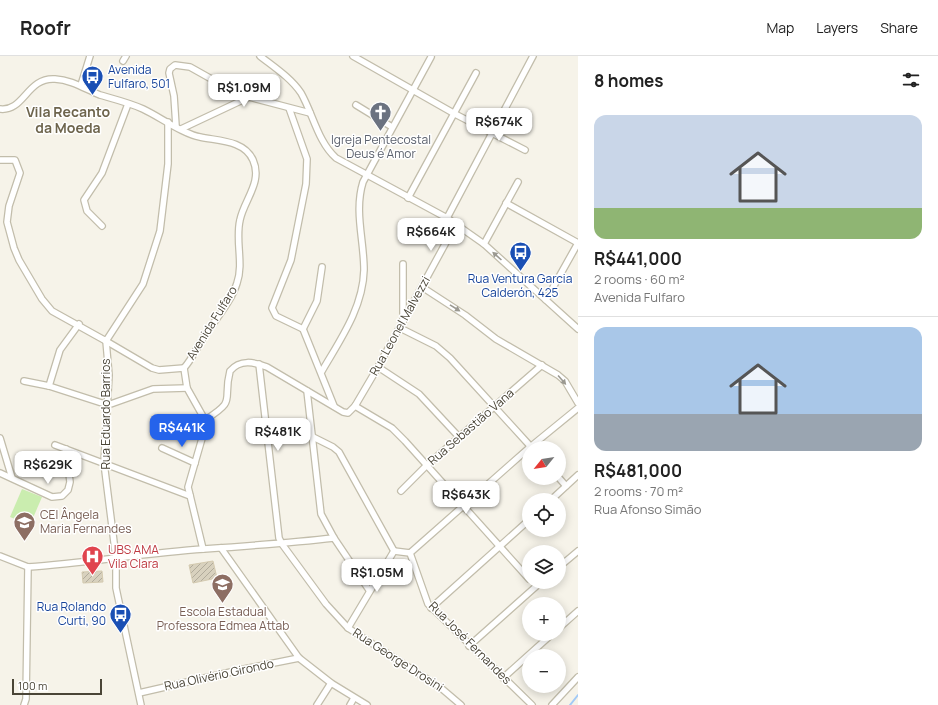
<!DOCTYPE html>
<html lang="en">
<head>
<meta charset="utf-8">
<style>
	body { margin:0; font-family:Manrope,sans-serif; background:#f2f2f2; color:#222; height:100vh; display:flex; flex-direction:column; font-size:15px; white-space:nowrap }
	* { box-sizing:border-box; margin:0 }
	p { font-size:13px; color:#767676 }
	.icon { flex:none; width:22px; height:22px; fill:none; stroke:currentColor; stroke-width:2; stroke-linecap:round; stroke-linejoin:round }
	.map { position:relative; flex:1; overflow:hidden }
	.sheet { display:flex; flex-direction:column; background:#fff; width:360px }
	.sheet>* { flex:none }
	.needle { width:26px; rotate:240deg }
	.buttons { position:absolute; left:522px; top:385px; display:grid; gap:8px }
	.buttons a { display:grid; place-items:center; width:44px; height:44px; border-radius:50%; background:#fff; box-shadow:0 2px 10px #0003; font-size:20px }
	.scale { position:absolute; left:12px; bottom:10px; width:90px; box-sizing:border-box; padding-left:4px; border:2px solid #4a4537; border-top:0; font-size:11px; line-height:14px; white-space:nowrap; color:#4a4537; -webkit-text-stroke:3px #fff; paint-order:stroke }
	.price { position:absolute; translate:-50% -34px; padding:0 9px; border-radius:8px; background:#fff; color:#222; font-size:13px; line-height:26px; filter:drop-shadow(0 1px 2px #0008) }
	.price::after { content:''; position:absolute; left:50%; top:24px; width:12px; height:9px; margin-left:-6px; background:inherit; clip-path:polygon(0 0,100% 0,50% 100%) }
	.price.on { background:#2563eb; color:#fff }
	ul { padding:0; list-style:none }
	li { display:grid; align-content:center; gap:8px; height:212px; padding:0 16px }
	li+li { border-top:1px solid #e0e0e0 }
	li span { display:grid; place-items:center; height:124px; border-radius:12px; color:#555 }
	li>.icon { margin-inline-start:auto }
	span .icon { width:72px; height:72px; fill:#fffc; stroke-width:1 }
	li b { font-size:17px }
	h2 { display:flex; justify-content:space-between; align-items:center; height:48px; padding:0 16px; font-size:17px }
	header { display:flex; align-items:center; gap:24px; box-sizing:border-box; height:56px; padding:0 20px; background:#fff; border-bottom:1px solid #e0e0e0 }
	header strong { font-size:19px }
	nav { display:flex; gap:22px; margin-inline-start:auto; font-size:14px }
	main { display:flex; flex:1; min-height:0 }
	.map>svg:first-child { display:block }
	.pitch { fill:#caedaf }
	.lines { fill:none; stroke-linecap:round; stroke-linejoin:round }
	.stream { stroke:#a2caf6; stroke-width:2 }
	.building { fill:url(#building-hatch); stroke:#d4cab0 }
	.minor-casing { stroke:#c2bdab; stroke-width:8 }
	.minor { stroke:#fff; stroke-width:5.5 }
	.oneway { fill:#9b9991 }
	.labels { text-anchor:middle; stroke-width:3; stroke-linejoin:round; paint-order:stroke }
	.transit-label { font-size:12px; fill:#164399; stroke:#fff; text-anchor:start }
	.worship-label { font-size:12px; fill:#5b616d; stroke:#fff }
	.street-label { font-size:12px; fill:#4a4537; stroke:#fff }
	.education-label { font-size:12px; fill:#785e54; stroke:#fff; text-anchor:start }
	.health-label { font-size:12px; fill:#be3a42; stroke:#fff; text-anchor:start }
	.quarter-label { font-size:14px; font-weight:bold; fill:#6e654d; stroke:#fff }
</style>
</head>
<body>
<header>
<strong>Roofr</strong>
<nav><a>Map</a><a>Layers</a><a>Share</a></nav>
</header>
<main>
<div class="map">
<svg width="578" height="649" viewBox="0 0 578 649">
	<defs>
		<pattern id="building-hatch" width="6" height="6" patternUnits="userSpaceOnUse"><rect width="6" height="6" fill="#d8d1be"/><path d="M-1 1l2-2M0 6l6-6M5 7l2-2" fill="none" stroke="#b1ab9b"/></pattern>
	</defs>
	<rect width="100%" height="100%" fill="#f6f3e9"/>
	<path class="pitch" d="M22,433L42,441L30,469L10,461Z"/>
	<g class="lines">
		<path class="stream" d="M570,649L578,639"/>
	</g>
	<g class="building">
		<path d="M213,505L217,522L193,527L189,509Z"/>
		<path d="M102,515L103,526L83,527L82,516Z"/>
	</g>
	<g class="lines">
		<defs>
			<g id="minor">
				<path d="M260,0C274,11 291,22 301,37C313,58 318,86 336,102L447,162L484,188L578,273"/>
				<path d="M353,0L455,58L525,94"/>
				<path d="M123,5L126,0"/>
				<path d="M81,29L90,0"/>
				<path d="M356,49L392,71"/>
				<path d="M289,52L307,103L306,128L291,204L272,252L276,260L303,273L334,350"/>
				<path d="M0,53C24,56 27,21 55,23C72,24 85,33 100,39C114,43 130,47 143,53C160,61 183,78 200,81C218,85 244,84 253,104C263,126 244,144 240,164C235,185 244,207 237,227C231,247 213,266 202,284C196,293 192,303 184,312L187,332L205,364L203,379L188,431L203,493"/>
				<path d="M176,70L174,40L169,17L170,13L175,9L190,11L231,34L249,41"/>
				<path d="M181,73L249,41L310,57"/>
				<path d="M0,104H15L20,117L9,150L7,166L14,192L19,204L42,243L52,255L106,285L143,228L160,175L168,108V66"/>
				<path d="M408,142L476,17"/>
				<path d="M506,147L578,187"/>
				<path d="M447,162L533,0"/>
				<path d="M102,170L87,155L84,144L102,117L128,48"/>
				<path d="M484,188L518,126"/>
				<path d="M403,208V266"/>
				<path d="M422,231L465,259L496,283L558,319L565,325L578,347"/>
				<path d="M546,244L578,187"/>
				<path d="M400,272L436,290L450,302L532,392"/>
				<path d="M303,273L317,245L322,211"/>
				<path d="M106,285L109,319L104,407L116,502V532L141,649"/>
				<path d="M106,285L152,312L159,314L184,312"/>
				<path d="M259,308L279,482L282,488L326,548L348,572L441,632L461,649"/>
				<path d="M378,311L419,338L459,381"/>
				<path d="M322,315C340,284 363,252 364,214C364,184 354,155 363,126L431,1"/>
				<path d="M24,325L49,330L108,349L153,333L187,332"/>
				<path d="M49,330L60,294L79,268"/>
				<path d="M307,335L321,458L334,482L369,534"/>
				<path d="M355,350L392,372L405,385L529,523"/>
				<path d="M205,364C238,343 222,346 230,315C240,303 254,306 267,311L343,356L348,357L355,350L378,311L456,168"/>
				<path d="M313,381L333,391L339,396L394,495"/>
				<path d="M0,382L12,422"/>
				<path d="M55,389L190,440"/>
				<path d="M162,392L195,407"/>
				<path d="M529,392L578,352"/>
				<path d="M0,417L52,441L62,440L68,434L70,426L66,393"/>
				<path d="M559,422L566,430"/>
				<path d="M401,435L426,410L542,309"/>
				<path d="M551,444L578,419"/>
				<path d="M221,492L299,602L331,627L367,649"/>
				<path d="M394,495L410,497L529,392"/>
				<path d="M410,497L428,548L532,649"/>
				<path d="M0,500L28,511"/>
				<path d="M28,511C87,507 145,497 204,493C247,490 290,487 334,482"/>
				<path d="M559,511L578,495"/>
				<path d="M431,552L529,464"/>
				<path d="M348,572L394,495"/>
				<path d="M559,572L578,555"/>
				<path d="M469,590L541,526"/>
				<path d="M503,622L552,578"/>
				<path d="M139,637L244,613L299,602"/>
				<path d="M24,649L26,643L28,511"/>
				<path d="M317,649L331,627"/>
				<path d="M350,649L354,642"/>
				<path d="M552,649L578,621"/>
			</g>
		</defs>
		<use href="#minor" class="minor-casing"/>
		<use href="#minor" class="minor"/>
	</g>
	<defs><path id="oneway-solid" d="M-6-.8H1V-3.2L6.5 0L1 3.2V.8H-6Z"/></defs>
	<g class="oneway">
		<use href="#oneway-solid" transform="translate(497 200) rotate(-138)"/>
		<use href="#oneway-solid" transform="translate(455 252) rotate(32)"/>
		<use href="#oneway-solid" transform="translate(562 324) rotate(49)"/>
	</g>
	<defs>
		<symbol id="bus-pin" viewBox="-11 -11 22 30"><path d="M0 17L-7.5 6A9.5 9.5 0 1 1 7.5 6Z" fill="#1a4fb4" stroke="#fff"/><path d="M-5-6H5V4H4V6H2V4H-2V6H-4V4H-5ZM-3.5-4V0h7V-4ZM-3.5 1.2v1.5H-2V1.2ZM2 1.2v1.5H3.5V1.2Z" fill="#fff"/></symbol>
		<symbol id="church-pin" viewBox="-11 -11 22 30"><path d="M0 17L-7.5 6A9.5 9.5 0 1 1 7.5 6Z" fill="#6b7280" stroke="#fff"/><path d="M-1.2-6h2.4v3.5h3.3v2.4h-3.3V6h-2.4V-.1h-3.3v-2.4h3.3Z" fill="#fff"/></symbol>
		<symbol id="school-pin" viewBox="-11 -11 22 30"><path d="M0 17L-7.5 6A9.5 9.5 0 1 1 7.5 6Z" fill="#8d6e63" stroke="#fff"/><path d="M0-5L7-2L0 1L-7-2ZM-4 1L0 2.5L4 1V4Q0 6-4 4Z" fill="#fff"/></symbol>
		<symbol id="hospital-pin" viewBox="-11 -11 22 30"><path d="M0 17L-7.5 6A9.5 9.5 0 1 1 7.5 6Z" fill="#e0444e" stroke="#fff"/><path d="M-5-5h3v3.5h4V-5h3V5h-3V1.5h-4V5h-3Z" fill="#fff"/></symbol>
	</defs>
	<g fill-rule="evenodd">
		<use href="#bus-pin" x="80" y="8" width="25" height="34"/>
		<use href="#church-pin" x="368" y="44" width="25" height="34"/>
		<use href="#bus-pin" x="508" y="184" width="25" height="34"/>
		<use href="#school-pin" x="12" y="454" width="25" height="34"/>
		<use href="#hospital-pin" x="80" y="488" width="25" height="34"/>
		<use href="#school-pin" x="210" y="516" width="25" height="34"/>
		<use href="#bus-pin" x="108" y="546" width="25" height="34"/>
	</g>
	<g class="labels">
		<g class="transit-label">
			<text x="108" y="18">Avenida<tspan x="108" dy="14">Fulfaro, 501</tspan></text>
			<text x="520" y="227" text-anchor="middle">Rua Ventura Garcia<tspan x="520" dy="14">Calderón, 425</tspan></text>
			<text x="106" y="555" text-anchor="end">Rua Rolando<tspan x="106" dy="14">Curti, 90</tspan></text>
		</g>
		<g class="worship-label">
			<text x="381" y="88">Igreja Pentecostal<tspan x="381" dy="14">Deus é Amor</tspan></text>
		</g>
		<g class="street-label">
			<text transform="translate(212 267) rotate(-58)" y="4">Avenida Fulfaro</text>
			<text transform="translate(400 270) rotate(-61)" y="4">Rua Leonel Malvezzi</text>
			<text transform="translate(106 358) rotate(-90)" y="4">Rua Eduardo Barrios</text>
			<text transform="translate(471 371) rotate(-41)" y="4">Rua Sebastião Vana</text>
			<text transform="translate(470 587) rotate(45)" y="4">Rua José Fernandes</text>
			<text transform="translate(398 604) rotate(33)" y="4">Rua George Drosini</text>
			<text transform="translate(219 619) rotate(-12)" y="4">Rua Olivério Girondo</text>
		</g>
		<g class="education-label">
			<text x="40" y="463">CEI Ângela<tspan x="40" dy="14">Maria Fernandes</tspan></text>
			<text x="223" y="560" text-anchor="middle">Escola Estadual<tspan x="223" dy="14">Professora Edmea Attab</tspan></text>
		</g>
		<g class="health-label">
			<text x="108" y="498">UBS AMA<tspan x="108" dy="14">Vila Clara</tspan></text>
		</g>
		<g class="quarter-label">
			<text x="68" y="61">Vila Recanto<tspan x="68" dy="16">da Moeda</tspan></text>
		</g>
	</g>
</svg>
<div class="buttons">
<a><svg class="needle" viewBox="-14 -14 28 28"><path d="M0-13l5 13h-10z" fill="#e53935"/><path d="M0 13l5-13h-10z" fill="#767676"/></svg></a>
<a><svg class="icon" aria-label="locate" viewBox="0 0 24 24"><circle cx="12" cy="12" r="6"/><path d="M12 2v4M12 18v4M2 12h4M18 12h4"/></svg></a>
<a><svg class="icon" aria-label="layers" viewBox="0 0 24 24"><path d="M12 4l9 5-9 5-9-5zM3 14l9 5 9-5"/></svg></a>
<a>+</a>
<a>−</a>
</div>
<div class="scale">100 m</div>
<b class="price" style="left:244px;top:52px">R$1.09M</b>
<b class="price" style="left:499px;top:86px">R$674K</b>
<b class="price" style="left:431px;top:196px">R$664K</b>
<b class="price on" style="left:182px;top:392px">R$441K</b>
<b class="price" style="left:278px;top:396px">R$481K</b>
<b class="price" style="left:48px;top:429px">R$629K</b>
<b class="price" style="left:466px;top:459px">R$643K</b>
<b class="price" style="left:377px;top:537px">R$1.05M</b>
</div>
<section class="sheet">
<h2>8 homes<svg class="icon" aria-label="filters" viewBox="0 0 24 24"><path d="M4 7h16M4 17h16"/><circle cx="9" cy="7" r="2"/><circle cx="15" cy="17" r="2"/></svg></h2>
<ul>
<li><span style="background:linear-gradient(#c9d6e8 75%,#8fb573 0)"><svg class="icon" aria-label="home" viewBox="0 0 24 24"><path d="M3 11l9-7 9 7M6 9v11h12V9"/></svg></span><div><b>R$441,000</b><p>2 rooms · 60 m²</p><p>Avenida Fulfaro</p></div></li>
<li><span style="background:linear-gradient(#a9c7e8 70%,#9aa5b1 0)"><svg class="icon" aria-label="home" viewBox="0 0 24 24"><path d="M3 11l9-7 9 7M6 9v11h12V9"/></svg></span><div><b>R$481,000</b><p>2 rooms · 70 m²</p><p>Rua Afonso Simão</p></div></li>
</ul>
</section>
</main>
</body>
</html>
